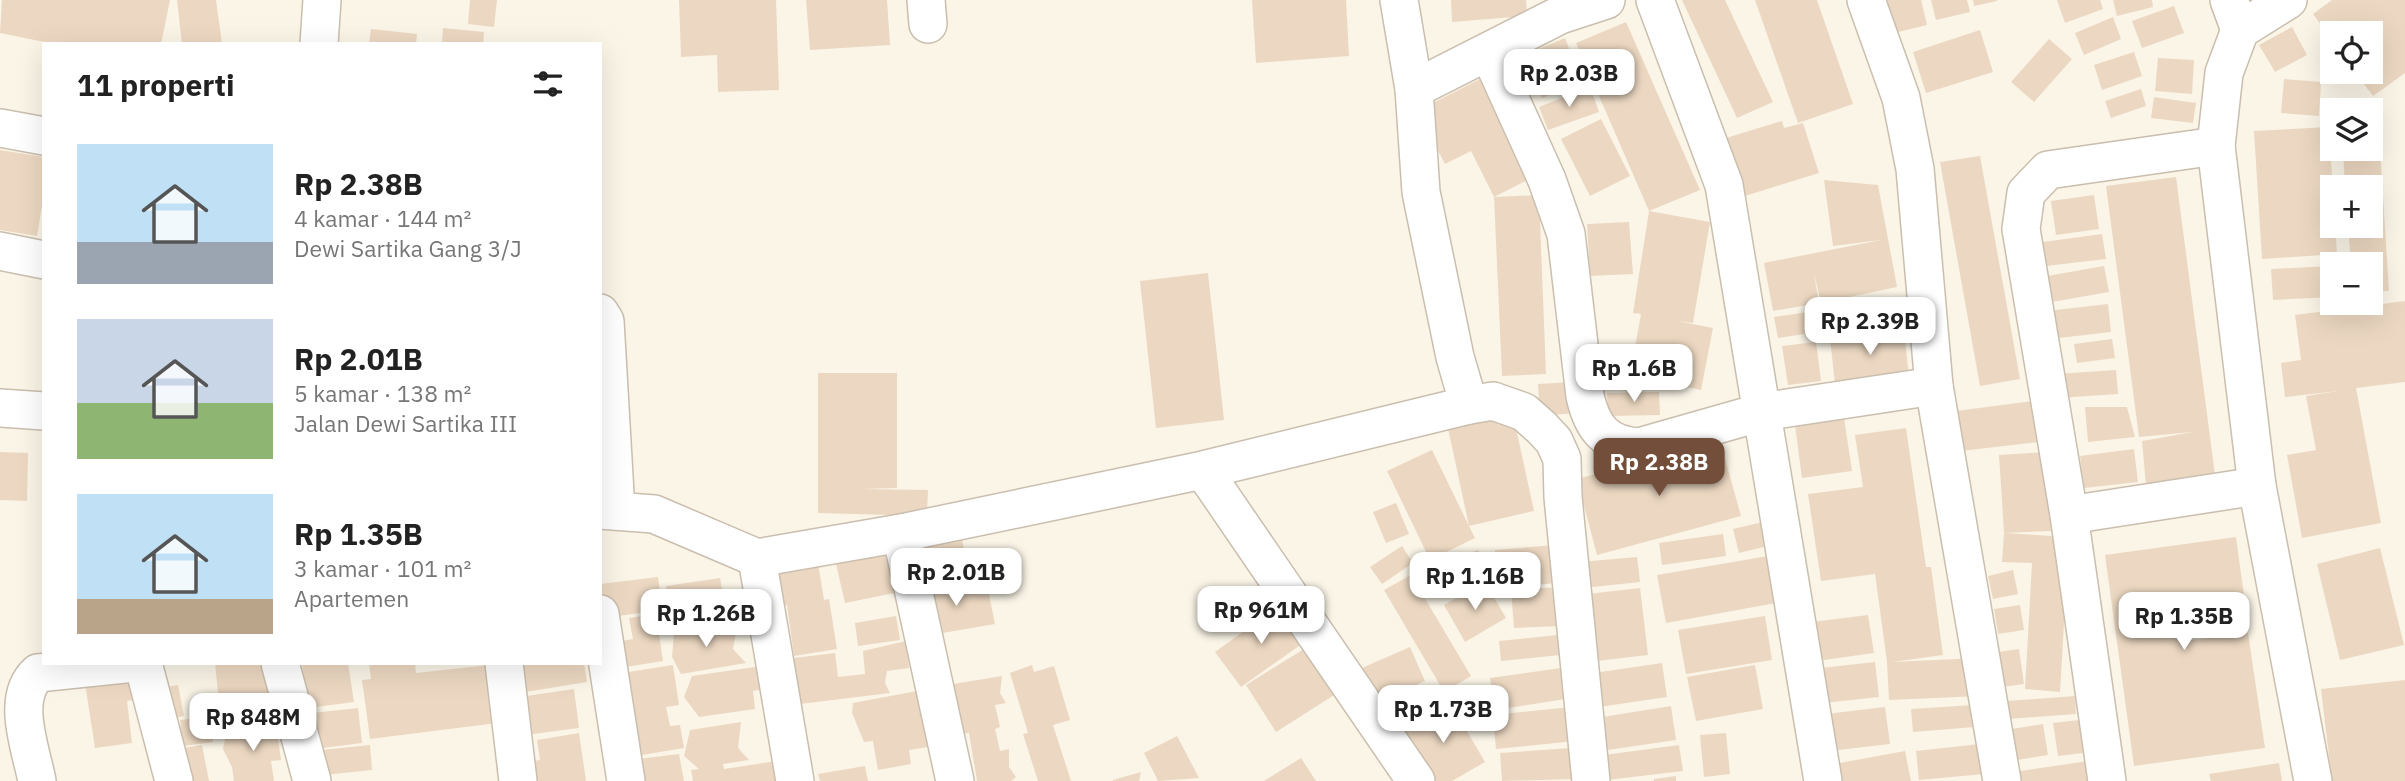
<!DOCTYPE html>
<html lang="id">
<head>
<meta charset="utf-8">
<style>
	body { margin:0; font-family:"IBM Plex Sans",sans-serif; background:#f2f2f2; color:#222; height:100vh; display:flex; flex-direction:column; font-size:26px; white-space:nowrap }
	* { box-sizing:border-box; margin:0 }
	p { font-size:23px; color:#767676 }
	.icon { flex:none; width:38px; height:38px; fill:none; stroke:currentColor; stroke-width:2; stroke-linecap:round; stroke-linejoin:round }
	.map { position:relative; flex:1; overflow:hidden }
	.drawer { position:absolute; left:42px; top:42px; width:560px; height:623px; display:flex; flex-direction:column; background:#fff; border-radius:0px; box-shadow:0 7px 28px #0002 }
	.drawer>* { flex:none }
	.controls { position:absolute; left:2320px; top:21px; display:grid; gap:14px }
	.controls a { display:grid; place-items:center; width:63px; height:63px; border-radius:0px; background:#fff; box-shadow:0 7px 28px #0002; font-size:35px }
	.price { position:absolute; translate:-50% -60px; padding:0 16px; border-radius:14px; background:#fff; color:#222; font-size:23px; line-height:46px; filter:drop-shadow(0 2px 4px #0008) }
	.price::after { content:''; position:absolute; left:50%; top:42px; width:21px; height:16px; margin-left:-10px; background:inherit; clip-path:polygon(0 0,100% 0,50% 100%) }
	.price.active { background:#734f3b; color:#fff }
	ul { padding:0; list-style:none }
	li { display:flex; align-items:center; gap:21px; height:175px; padding:0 35px }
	li span { display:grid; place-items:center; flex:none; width:196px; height:140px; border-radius:0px; color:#555 }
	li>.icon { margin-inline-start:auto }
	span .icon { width:84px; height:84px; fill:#fffc; stroke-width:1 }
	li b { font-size:30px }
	h2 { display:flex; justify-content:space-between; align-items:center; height:84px; padding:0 35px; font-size:30px }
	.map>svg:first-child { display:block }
	.building { fill:#ecd8c2 }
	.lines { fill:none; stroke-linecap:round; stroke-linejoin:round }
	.minor-casing { stroke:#cabeae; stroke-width:40 }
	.minor { stroke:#fff; stroke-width:37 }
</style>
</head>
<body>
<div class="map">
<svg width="2405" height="781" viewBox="0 0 2405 781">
	<rect width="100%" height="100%" fill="#faf5e7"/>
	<g class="building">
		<path d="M2,0H170L161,44H54L0,33Z"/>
		<path d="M177,0H216L222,44H182Z"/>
		<path d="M470,0H497L494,27L468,24Z"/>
		<path d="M679,0H776L779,90L718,92L717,55L681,57Z"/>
		<path d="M806,0H887L890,45L810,50Z"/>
		<path d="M1252,0H1346L1349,56L1256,63Z"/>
		<path d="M1451,0H1526L1527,16L1452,22Z"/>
		<path d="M1682,0H1725L1773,102L1737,118Z"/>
		<path d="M1755,0H1817L1853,104L1798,123Z"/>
		<path d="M1882,0H1921L1927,25L1890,34Z"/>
		<path d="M1931,0H1967L1970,12L1936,20Z"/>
		<path d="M1973,0H1997V1L1974,6Z"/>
		<path d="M2057,0H2100L2103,9L2065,23Z"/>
		<path d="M2113,0H2152L2153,7L2117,16Z"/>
		<path d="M2332,0H2405V73L2373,96L2355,72H2371V33H2333V41L2313,14Z"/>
		<path d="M2174,6L2184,33L2142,48L2132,21Z"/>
		<path d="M2113,17L2121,39L2084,55L2075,33Z"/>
		<path d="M1626,22L1700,190L1649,211L1576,43Z"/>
		<path d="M2292,27L2307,55L2275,72L2259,45Z"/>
		<path d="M443,28L484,32L483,44H442Z"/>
		<path d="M371,29L417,34L416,44H369Z"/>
		<path d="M1980,30L1993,72L1926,93L1913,52Z"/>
		<path d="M1565,38L1582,82L1542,98L1524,55Z"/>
		<path d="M2049,39L2072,59L2034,102L2011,82Z"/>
		<path d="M2134,52L2142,76L2102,90L2094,65Z"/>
		<path d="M2158,58L2194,60L2192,94L2155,91Z"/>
		<path d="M1490,74L1541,173L1494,197L1471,151L1445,164L1417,111Z"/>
		<path d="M2284,79L2321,82L2319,116L2281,113Z"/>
		<path d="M1590,87L1599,112L1548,130L1539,107Z"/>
		<path d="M2141,89L2146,106L2111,118L2105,101Z"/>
		<path d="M2154,97L2196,103L2193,123L2151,118Z"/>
		<path d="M2371,117H2378L2389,291H2371V264H2351L2348,226H2371V187H2345L2343,149H2371Z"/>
		<path d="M1601,119L1630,176L1590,196L1561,139Z"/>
		<path d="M1782,121L1784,128L1803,123L1819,173L1745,196L1726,138Z"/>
		<path d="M2329,127L2337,254L2262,259L2254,131Z"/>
		<path d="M0,150L44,157V193L37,236L0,230Z"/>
		<path d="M1980,156L2020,379L1980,386L1940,162Z"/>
		<path d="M2176,177L2215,475L2146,485L2142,441L2193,432L2139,437L2106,186Z"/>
		<path d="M1824,180L1878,185L1897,287L1821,303L1814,273L1819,303L1773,311L1764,263L1881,240L1833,246Z"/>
		<path d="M1539,195L1546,374L1502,376L1494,197Z"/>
		<path d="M2094,195L2099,229L2056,235L2051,201Z"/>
		<path d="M1649,211L1710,222L1693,323L1677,321L1713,328L1701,390L1630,375L1641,314L1633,313Z"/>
		<path d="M1629,222L1633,274L1590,276L1587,224Z"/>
		<path d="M2102,234L2106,259L2046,266L2043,242Z"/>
		<path d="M2104,266L2109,292L2052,302L2047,276Z"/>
		<path d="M2333,266V297L2273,300L2271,269Z"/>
		<path d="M1208,273L1224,420L1156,428L1140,281Z"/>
		<path d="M1905,299L1909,322L1853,330L1849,307Z"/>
		<path d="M2405,301V382L2356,388L2381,523L2302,538L2287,455L2316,450L2306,396L2338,391L2285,397L2281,363L2301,360L2295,315Z"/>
		<path d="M2108,304L2111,332L2050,339L2047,311Z"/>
		<path d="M1828,309L1831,330L1778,338L1774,317Z"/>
		<path d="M1904,330L1909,377L1835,384L1830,338Z"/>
		<path d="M2112,339L2115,358L2077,363L2074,344Z"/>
		<path d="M1816,342L1821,381L1788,385L1782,346Z"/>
		<path d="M2116,370L2118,394L2058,398L2056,374Z"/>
		<path d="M818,373H897V488L862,489L928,490L927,516L818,513Z"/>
		<path d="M1572,382L1575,413L1540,416L1538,384Z"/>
		<path d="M1659,392L1660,415L1608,416L1607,393Z"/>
		<path d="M2033,401L2039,442L1961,451L1956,411Z"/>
		<path d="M2085,407H2127L2135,437L2088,442Z"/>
		<path d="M1513,414L1534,511L1469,526L1475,538L1430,560L1387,471L1432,450L1469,526L1448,428Z"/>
		<path d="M1844,418L1852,471L1802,478L1795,425Z"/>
		<path d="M1906,428L1926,567H1931L1943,655L1892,662L1979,658L1981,696L1889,700L1887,662L1875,574L1821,581L1808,494L1863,487L1855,435Z"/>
		<path d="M1720,441L1741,516L1597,555L1577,479Z"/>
		<path d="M2134,449L2138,482L2084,488L2080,456Z"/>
		<path d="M0,452L28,453L27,501L0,500Z"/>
		<path d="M2046,452L2051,531L2004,533L2069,537L2060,692L2025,689L2032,563L2002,562L2004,533L1999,455Z"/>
		<path d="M1396,503L1409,534L1386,543L1373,512Z"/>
		<path d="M1767,521L1772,545L1739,553L1733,529Z"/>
		<path d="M959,525L970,579L916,591L904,537Z"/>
		<path d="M1723,534L1726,556L1662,565L1659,543Z"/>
		<path d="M2236,537L2248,625L2182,634L2184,641L2248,633L2265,748L2134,766L2105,555Z"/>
		<path d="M883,540L894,593L845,603L833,551Z"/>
		<path d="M1555,545L1558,583L1497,588L1495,550Z"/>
		<path d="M1402,546L1413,563L1382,584L1370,567Z"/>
		<path d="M2380,548L2404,645L2340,660L2317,564Z"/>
		<path d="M1478,550L1487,571L1434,592L1425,571Z"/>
		<path d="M816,551L824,600L829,599L837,649L794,656L787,605L767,609L773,558Z"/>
		<path d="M1768,556L1776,603L1666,623L1657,575Z"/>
		<path d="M1637,557L1640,582L1583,588L1580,562Z"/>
		<path d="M2013,570L2018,594L1993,599L1988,576Z"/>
		<path d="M1411,575L1471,676L1444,692L1384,590Z"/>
		<path d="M658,577L662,610L611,617L608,597H601L600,584Z"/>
		<path d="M720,578L724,602L669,611L666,586Z"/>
		<path d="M986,580L995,624L925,636L917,593Z"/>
		<path d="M1485,582L1506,618L1465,642L1444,605Z"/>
		<path d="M1559,587L1562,626L1514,628L1511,590Z"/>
		<path d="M1640,588L1648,655L1597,661L1588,594Z"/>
		<path d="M1280,605L1306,641L1241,687L1215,652Z"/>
		<path d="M2020,605L2024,630L1998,634L1994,609Z"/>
		<path d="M656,614L663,661L614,669L610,643L633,639L629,618Z"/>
		<path d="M1868,615L1874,653L1817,661L1812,622Z"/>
		<path d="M896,616L900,640L858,646L855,623Z"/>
		<path d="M1765,616L1772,660L1686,674L1678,630Z"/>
		<path d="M738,622L733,649L746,663L681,674L672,657L674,633Z"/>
		<path d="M1558,635L1560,655L1501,661L1499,641Z"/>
		<path d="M906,641L909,668L887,671L885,683L890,693L792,705L786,659L835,653L838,677L865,674L863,651Z"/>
		<path d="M1312,644L1342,690L1276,732L1246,685Z"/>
		<path d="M1410,647L1425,681L1370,705L1355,671Z"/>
		<path d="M2019,649L2024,684L2002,687L1998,652Z"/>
		<path d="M1875,662L1879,697L1824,703L1821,668Z"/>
		<path d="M215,663H273L277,705L220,711Z"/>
		<path d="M302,663H348L354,702L308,708Z"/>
		<path d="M369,663H415L416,673L489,665L497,723L370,739L362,680L371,679Z"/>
		<path d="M508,663H584L587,682L513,694Z"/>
		<path d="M1662,663L1667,697L1599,707L1594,673Z"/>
		<path d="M133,664L138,699L127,701L132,743L95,748L83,670Z"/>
		<path d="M673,665L679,705L666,707L670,726L680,725L684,748L630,757L616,674Z"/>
		<path d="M1032,665L1034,672L1054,666L1070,720L1053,725L1071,781H1038L1023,734L1028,733L1010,673Z"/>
		<path d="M1755,665L1763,709L1696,721L1687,677Z"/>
		<path d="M762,666L765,689L753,691L755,709L699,717L684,697L692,676Z"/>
		<path d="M1568,667L1572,698L1495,710L1490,678Z"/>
		<path d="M1002,676L1000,693L1006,703L995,705L1000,727L995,729L1000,751L1009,749V767L1016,777L1011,781H977L969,733L949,736L941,686Z"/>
		<path d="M2405,680V781H2332L2321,689Z"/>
		<path d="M178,685L184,716L161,721L155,689Z"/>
		<path d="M574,689L579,728L518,736L513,698Z"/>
		<path d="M917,691L928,747L909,750L911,764L878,770L873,741L864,742L852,713L853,703Z"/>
		<path d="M2075,696L2076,714L2008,719L2007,701Z"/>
		<path d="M1450,702L1485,762L1452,781H1431L1401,731Z"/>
		<path d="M1973,705L1975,727L1913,732L1911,709Z"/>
		<path d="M282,706L284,721L255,725L253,710Z"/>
		<path d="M1671,706L1676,740L1601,751L1596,718Z"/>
		<path d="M1571,707L1575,741L1496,749L1493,715Z"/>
		<path d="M1885,707L1890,744L1830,751L1826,714Z"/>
		<path d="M358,708L362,743L307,750L303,714Z"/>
		<path d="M209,717L213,742L183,746L180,720Z"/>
		<path d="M2079,720L2083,753L2058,756L2053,723Z"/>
		<path d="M741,722L738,748L749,760L723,764L724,769L783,760L786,781H693L691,770L699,769L684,756L690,730Z"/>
		<path d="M2043,724L2048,755L2017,760L2012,729Z"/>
		<path d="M276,725L281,760L271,761L274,781H234L232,767L223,749L227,731Z"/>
		<path d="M579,733L586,781H522L519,763L540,760L537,740Z"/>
		<path d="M1726,733L1730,774L1704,777L1700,735Z"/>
		<path d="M1177,736L1199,778L1158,781L1144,753Z"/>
		<path d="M1980,744L1984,774L1919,780L1916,751Z"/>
		<path d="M202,745L209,781H176L171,750Z"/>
		<path d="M370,745L372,770L314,776L311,751Z"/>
		<path d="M1679,745L1683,771L1607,780L1604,755Z"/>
		<path d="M1571,748L1574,779L1502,781L1500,753Z"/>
		<path d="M1905,751L1911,781H1838L1834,764Z"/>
		<path d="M679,754L684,781H633L630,760Z"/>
		<path d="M1301,758L1316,781H1264Z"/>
		<path d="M2088,761L2091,781H2022L2020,771Z"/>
		<path d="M2279,763L2282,781H2211L2209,774Z"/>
		<path d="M865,766L868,781H820L818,774Z"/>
		<path d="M1141,772L1139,781H1113V780Z"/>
		<path d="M1676,776V781H1654V779Z"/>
	</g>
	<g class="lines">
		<defs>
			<g id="minor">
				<path d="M926,0L928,24"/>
				<path d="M1655,0L1724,185L1823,781"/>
				<path d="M1866,0L1901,98L1915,169L1934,386L2002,781"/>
				<path d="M2229,0L2240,30"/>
				<path d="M2288,0L2240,30L2224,73L2216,146L2257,486L2313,781"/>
				<path d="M319,44L322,0"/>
				<path d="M1489,52L1547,180L1566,234L1585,396C1592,427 1605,445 1639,447L1762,412L1934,386"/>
				<path d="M1414,89L1560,15L1606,0"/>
				<path d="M0,128L44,136"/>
				<path d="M0,251L44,260"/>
				<path d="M600,313L605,321L616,511"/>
				<path d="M1469,405L1493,401L1524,412L1542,428L1554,441L1562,459L1563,497L1591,781"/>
				<path d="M0,408L44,411"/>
				<path d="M1203,470L1416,781"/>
				<path d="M600,510L654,514L757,558L901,533L1203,470L1469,405L1455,357L1421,192L1414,89L1399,0"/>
				<path d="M2069,515L2257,486"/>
				<path d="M901,533L955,781"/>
				<path d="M757,558L795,781"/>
				<path d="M600,614L626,781"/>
				<path d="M143,663L174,781"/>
				<path d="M280,663L312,781"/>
				<path d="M504,663L518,781"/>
				<path d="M37,781C31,749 10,698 38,673L134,663"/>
				<path d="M2107,781L2069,515L2021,229L2026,193L2048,170L2216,146"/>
			</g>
		</defs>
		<use href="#minor" class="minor-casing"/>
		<use href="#minor" class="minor"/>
	</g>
</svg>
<div class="controls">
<a><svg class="icon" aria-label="locate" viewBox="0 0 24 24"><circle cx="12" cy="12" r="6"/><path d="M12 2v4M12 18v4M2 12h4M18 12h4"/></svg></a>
<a><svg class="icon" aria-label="layers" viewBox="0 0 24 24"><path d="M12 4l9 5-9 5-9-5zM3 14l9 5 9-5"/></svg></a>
<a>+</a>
<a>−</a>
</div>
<b class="price" style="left:1569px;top:109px">Rp 2.03B</b>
<b class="price" style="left:1870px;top:357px">Rp 2.39B</b>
<b class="price" style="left:1634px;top:404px">Rp 1.6B</b>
<b class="price active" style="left:1659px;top:498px">Rp 2.38B</b>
<b class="price" style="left:956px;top:608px">Rp 2.01B</b>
<b class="price" style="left:1475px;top:612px">Rp 1.16B</b>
<b class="price" style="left:1261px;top:646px">Rp 961M</b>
<b class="price" style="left:706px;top:649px">Rp 1.26B</b>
<b class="price" style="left:2184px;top:652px">Rp 1.35B</b>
<b class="price" style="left:1443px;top:745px">Rp 1.73B</b>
<b class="price" style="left:253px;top:753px">Rp 848M</b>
<section class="drawer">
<h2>11 properti<svg class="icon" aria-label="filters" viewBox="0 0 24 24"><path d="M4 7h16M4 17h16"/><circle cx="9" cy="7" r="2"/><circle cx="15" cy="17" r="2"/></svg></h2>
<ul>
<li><span style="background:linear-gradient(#bfe0f5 70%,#9aa5b1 0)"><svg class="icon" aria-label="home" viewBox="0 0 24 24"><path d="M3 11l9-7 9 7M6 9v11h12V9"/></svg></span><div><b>Rp 2.38B</b><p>4 kamar · 144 m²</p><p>Dewi Sartika Gang 3/J</p></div></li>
<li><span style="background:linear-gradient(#c9d6e8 60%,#8fb573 0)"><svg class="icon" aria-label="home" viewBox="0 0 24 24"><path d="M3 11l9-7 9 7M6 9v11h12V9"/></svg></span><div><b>Rp 2.01B</b><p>5 kamar · 138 m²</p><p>Jalan Dewi Sartika III</p></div></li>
<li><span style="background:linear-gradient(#bfe0f5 75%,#b9a48a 0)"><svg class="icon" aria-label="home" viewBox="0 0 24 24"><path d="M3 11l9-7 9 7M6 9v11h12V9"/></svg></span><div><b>Rp 1.35B</b><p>3 kamar · 101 m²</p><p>Apartemen</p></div></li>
</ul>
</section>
</div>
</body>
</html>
